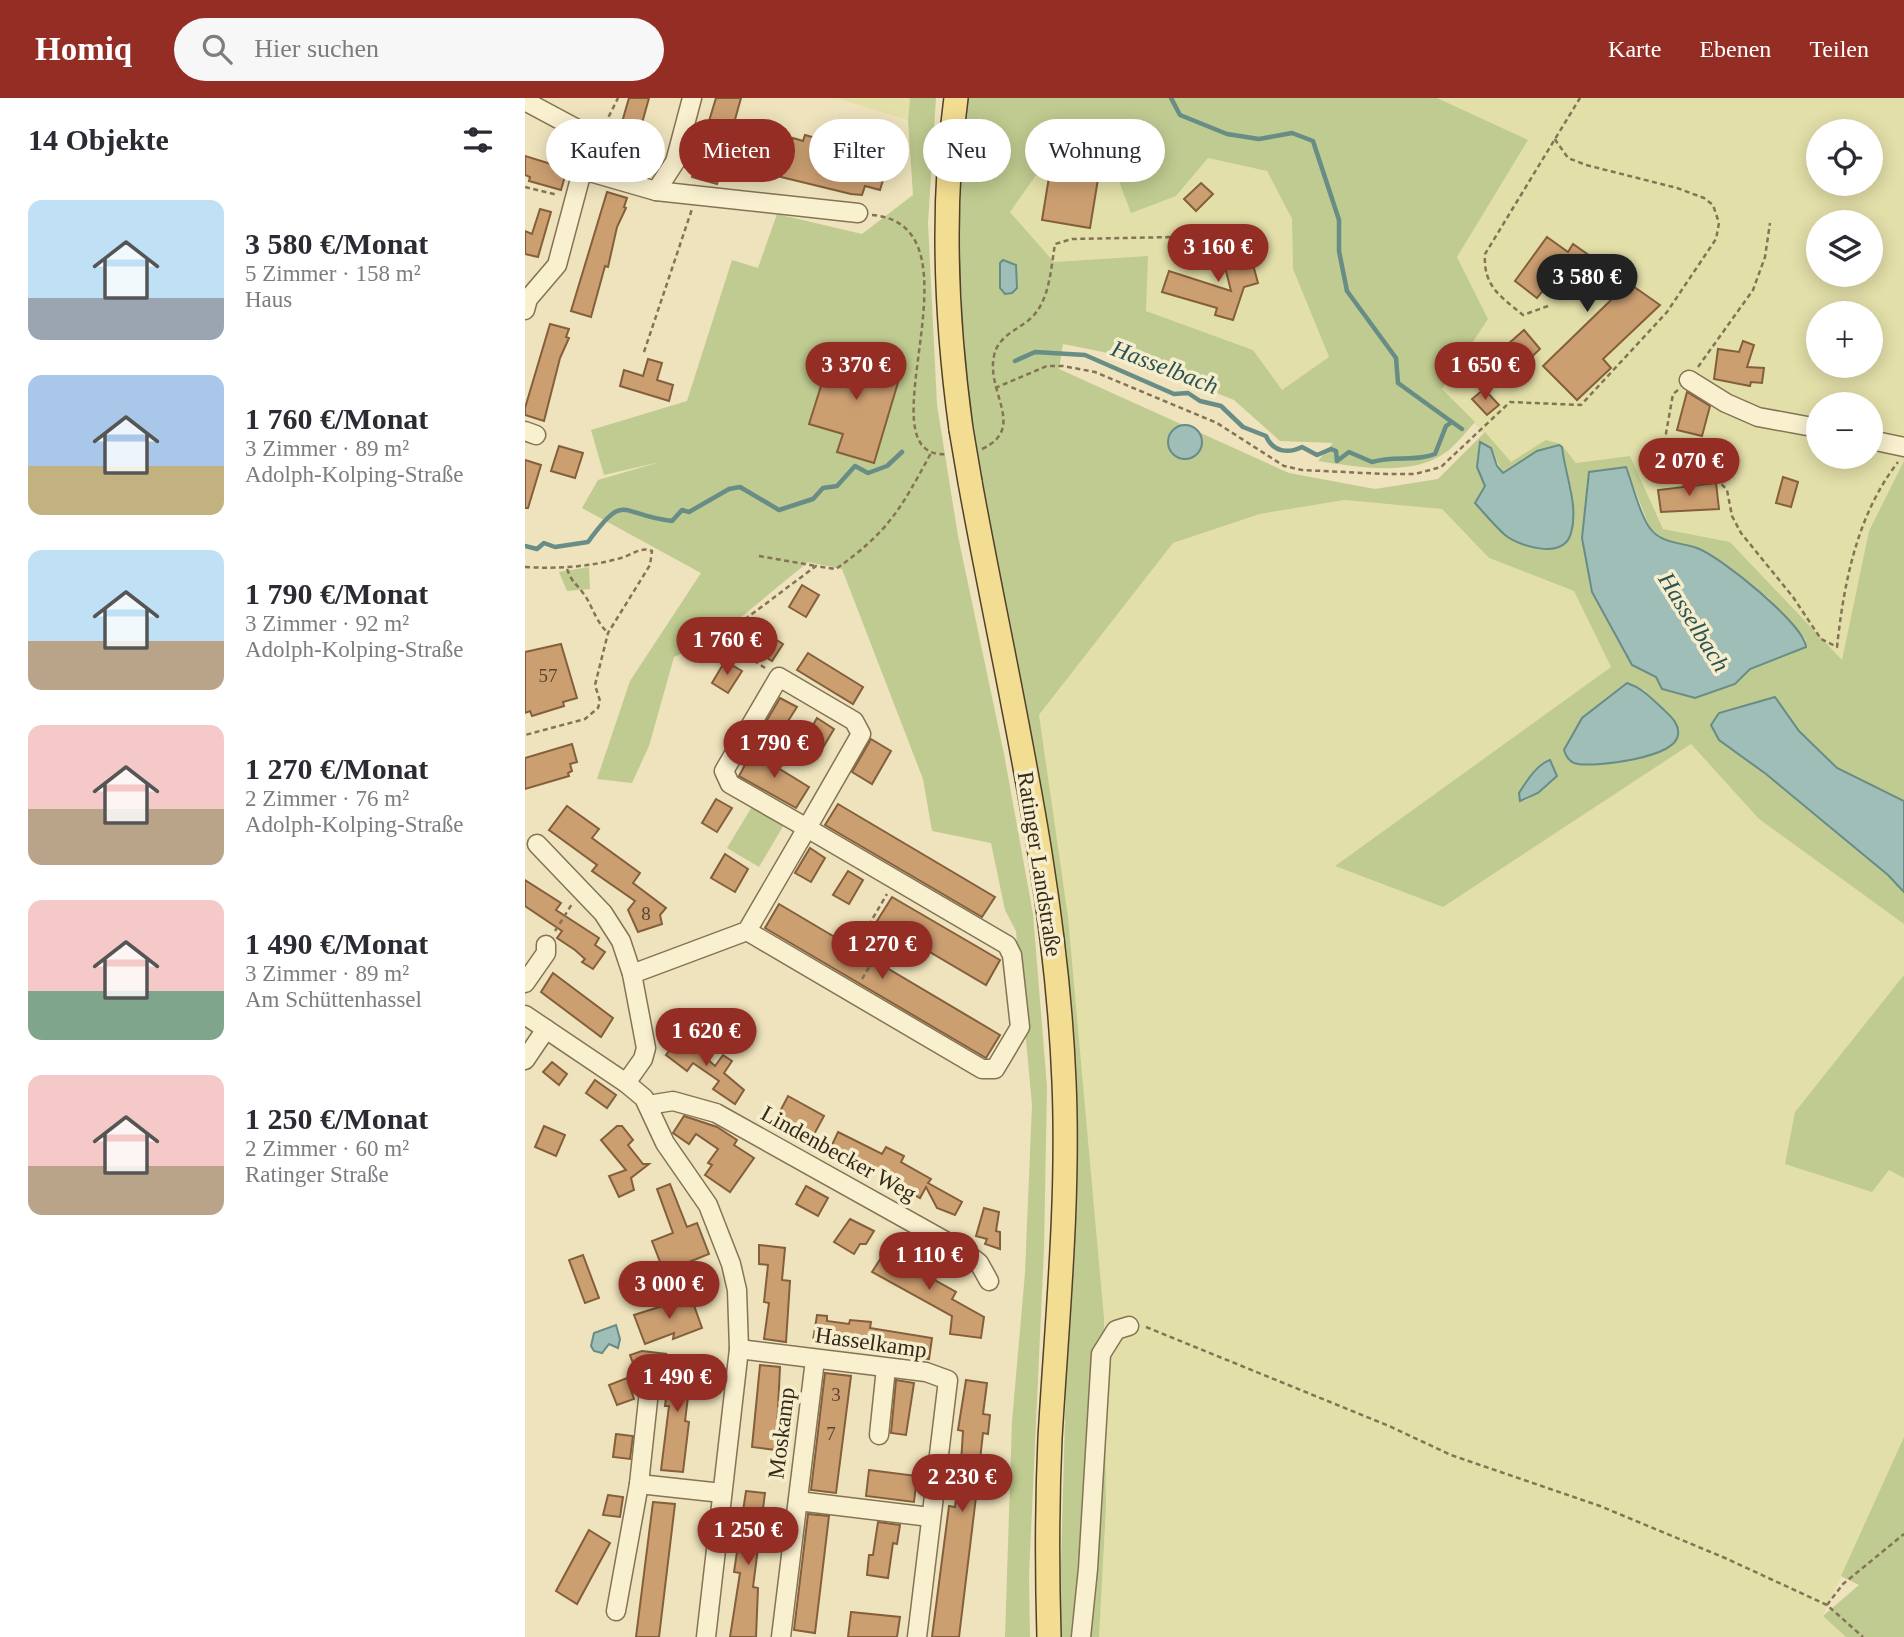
<!DOCTYPE html>
<html lang="de">
<head>
<meta charset="utf-8">
<style>
	body { margin:0; font-family:"Times New Roman",serif; background:#f7f7f7; color:#2b2b33; height:100vh; display:flex; flex-direction:column; font-size:26px; white-space:nowrap }
	* { box-sizing:border-box; margin:0 }
	p { font-size:23px; color:#7c7c81 }
	.icon { flex:none; width:38px; height:38px; fill:none; stroke:currentColor; stroke-width:2; stroke-linecap:round; stroke-linejoin:round }
	.map { position:relative; flex:1; overflow:hidden }
	.side { display:flex; flex-direction:column; background:#fff; width:525px }
	.side>* { flex:none }
	.guide { position:absolute; left:21px; top:21px; width:665px; height:63px; display:flex; gap:14px }
	.buttons { position:absolute; left:1281px; top:21px; display:grid; gap:14px }
	.buttons a { display:grid; place-items:center; width:77px; height:77px; border-radius:50%; background:#fff; box-shadow:0 4px 18px #0003; font-size:35px }
	.price { position:absolute; translate:-50% -60px; padding:0 16px; border-radius:24px; background:#942e25; color:#fff; font-size:23px; line-height:46px; filter:drop-shadow(0 2px 4px #0008) }
	.price::after { content:''; position:absolute; left:50%; top:42px; width:21px; height:16px; margin-left:-10px; background:inherit; clip-path:polygon(0 0,100% 0,50% 100%) }
	.price.on { background:#222; color:#fff }
	ul { padding:0; list-style:none }
	li { display:flex; align-items:center; gap:21px; height:175px; padding:0 28px }
	li span { display:grid; place-items:center; flex:none; width:196px; height:140px; border-radius:14px; color:#555 }
	li>.icon { margin-inline-start:auto }
	span .icon { width:84px; height:84px; fill:#fffc; stroke-width:1 }
	li b { font-size:30px }
	h2 { display:flex; justify-content:space-between; align-items:center; height:84px; padding:0 28px; font-size:30px }
	.tag { padding:0 24px; border-radius:32px; background:#fff; box-shadow:0 4px 18px #0003; font-size:24px; line-height:63px }
	.tag.on { background:#942e25; color:#fff }
	header { display:flex; align-items:center; gap:42px; box-sizing:border-box; height:98px; padding:0 35px; background:#942e25; color:#fff }
	header strong { font-size:33px }
	nav { display:flex; gap:38px; margin-inline-start:auto; font-size:24px }
	.search { width:490px; height:63px; background:#f7f7f7; display:flex; align-items:center; gap:18px; box-sizing:border-box; padding:0 24px; border-radius:38px; color:#7c7c81; font-size:26px }
	main { display:flex; flex:1; min-height:0 }
	.map>svg:first-child { display:block }
	.farmland { fill:#e3dfa9; fill-rule:evenodd }
	.green { fill:#bfcb90; fill-rule:evenodd }
	.water { fill:#a0beb8; stroke:#688c86; stroke-width:2 }
	.lines { fill:none; stroke-linecap:round; stroke-linejoin:round }
	.stream { stroke:#688c86; stroke-width:4.5 }
	.building { fill:#cc9f71; stroke:#845f3b; stroke-width:2 }
	.minor-casing { stroke:#857356; stroke-width:21 }
	.major-casing { stroke:#52402a; stroke-width:26 }
	.path { stroke:#857356; stroke-width:2.5; stroke-dasharray:5 3.5; stroke-linecap:butt }
	.minor { stroke:#f9f0cf; stroke-width:18 }
	.major { stroke:#f3dd92; stroke-width:23 }
	.major-bridge-casing { stroke:#52402a; stroke-width:26; stroke-linecap:butt }
	.major-bridge { stroke:#f3dd92; stroke-width:23 }
	.labels { text-anchor:middle; stroke-width:7; stroke-linejoin:round; paint-order:stroke }
	.number-label { font-size:19px; fill:#5a4630 }
	.street-label { font-size:23px; fill:#34291b; stroke:#f5edcb }
	.water-label { font-size:24px; font-style:italic; fill:#2a5354; stroke:#f5edcb }
</style>
</head>
<body>
<header>
<strong>Homiq</strong>
<div class="search"><svg class="icon" aria-label="search" viewBox="0 0 24 24"><circle cx="10" cy="10" r="6"/><path d="M15 15l6 6"/></svg>Hier suchen</div>
<nav><a>Karte</a><a>Ebenen</a><a>Teilen</a></nav>
</header>
<main>
<section class="side">
<h2>14 Objekte<svg class="icon" aria-label="filters" viewBox="0 0 24 24"><path d="M4 7h16M4 17h16"/><circle cx="9" cy="7" r="2"/><circle cx="15" cy="17" r="2"/></svg></h2>
<ul>
<li><span style="background:linear-gradient(#bfe0f5 70%,#9aa5b1 0)"><svg class="icon" aria-label="home" viewBox="0 0 24 24"><path d="M3 11l9-7 9 7M6 9v11h12V9"/></svg></span><div><b>3 580 €/Monat</b><p>5 Zimmer · 158 m²</p><p>Haus</p></div></li>
<li><span style="background:linear-gradient(#a9c7e8 65%,#c2b280 0)"><svg class="icon" aria-label="home" viewBox="0 0 24 24"><path d="M3 11l9-7 9 7M6 9v11h12V9"/></svg></span><div><b>1 760 €/Monat</b><p>3 Zimmer · 89 m²</p><p>Adolph-Kolping-Straße</p></div></li>
<li><span style="background:linear-gradient(#bfe0f5 65%,#b9a48a 0)"><svg class="icon" aria-label="home" viewBox="0 0 24 24"><path d="M3 11l9-7 9 7M6 9v11h12V9"/></svg></span><div><b>1 790 €/Monat</b><p>3 Zimmer · 92 m²</p><p>Adolph-Kolping-Straße</p></div></li>
<li><span style="background:linear-gradient(#f6c9c9 60%,#b9a48a 0)"><svg class="icon" aria-label="home" viewBox="0 0 24 24"><path d="M3 11l9-7 9 7M6 9v11h12V9"/></svg></span><div><b>1 270 €/Monat</b><p>2 Zimmer · 76 m²</p><p>Adolph-Kolping-Straße</p></div></li>
<li><span style="background:linear-gradient(#f6c9c9 65%,#7fa58c 0)"><svg class="icon" aria-label="home" viewBox="0 0 24 24"><path d="M3 11l9-7 9 7M6 9v11h12V9"/></svg></span><div><b>1 490 €/Monat</b><p>3 Zimmer · 89 m²</p><p>Am Schüttenhassel</p></div></li>
<li><span style="background:linear-gradient(#f6c9c9 65%,#b9a48a 0)"><svg class="icon" aria-label="home" viewBox="0 0 24 24"><path d="M3 11l9-7 9 7M6 9v11h12V9"/></svg></span><div><b>1 250 €/Monat</b><p>2 Zimmer · 60 m²</p><p>Ratinger Straße</p></div></li>
</ul>
</section>
<div class="map">
<svg width="1379" height="1539" viewBox="0 0 1379 1539">
	<rect width="100%" height="100%" fill="#eee3bc"/>
	<g class="farmland">
		<path d="M311,0H385L383,22Z"/>
		<path d="M912,0H1379V363L1344,433L1317,563L1205,444L1138,431L1105,358L1051,365L1036,346L986,364L917,291L963,221L932,159L1002,42ZM1293,33H1346V86H1293ZM1293,124H1346V177H1293ZM1293,215H1346V268H1293ZM1293,306H1346V359H1293Z"/>
		<path d="M530,50L589,70L651,98L683,60L742,73L767,121L768,171L804,259L757,293L728,252L621,213L622,158L529,164L485,113Z"/>
		<path d="M819,402L917,411L964,460L1049,493L1086,569L810,768L918,809L1166,646L1234,721L1379,826V877L1270,1014L1379,1080V1339L1298,1518L1321,1539H574L581,1409L579,1220L543,819L514,618L648,445L735,416Z"/>
	</g>
	<g class="green">
		<path d="M385,0H411L403,125L412,307L433,438L479,656L508,816L522,989L519,1150L504,1477L505,1539H480L487,1323L500,1175L507,1007L491,833L480,812L466,745L407,733L398,681L317,471L283,464L193,538L149,559L124,648L107,685L72,681L105,583L176,475L57,410L73,382L135,364L79,377L66,332L162,303L207,162L233,170L252,116L337,136L388,97L383,22Z"/>
		<path d="M443,0H912L1003,42L932,159L963,221L917,291L950,324C942,333 933,344 924,352C889,380 833,369 793,363L808,345L755,343L709,302L598,258L538,246L534,271L764,375L850,391L913,381L960,334L986,364L1021,342L1036,346L1051,365L1105,358L1138,431L1205,444L1317,562L1344,433L1379,363V703L1312,670L1274,633L1250,599L1194,615L1220,660L1363,777L1379,794V826L1234,721L1166,646L918,809L810,768L1086,569L1049,493L964,460L917,411L819,402L735,416L648,445L514,617L543,819L579,1220L581,1409L574,1539H534L547,1066L448,341C437,230 426,111 443,0ZM530,50L589,70L606,115L651,98L683,60L742,73L767,121L768,171L804,259L757,292L728,252L621,213L623,158L529,164L485,114ZM1023,349H1037L1047,393L1046,435L1029,451L993,445L952,369L966,350L978,376ZM1101,369L1125,430L1143,444L1174,450L1244,500L1281,542V549L1225,571L1210,586L1170,600L1137,591L1131,579L1107,567L1067,494L1057,440L1064,374ZM1118,591L1143,615L1139,652L1107,662L1081,665ZM1025,662L1030,673L1013,695L999,703L994,695L996,691L1018,664Z"/>
		<path d="M64,469L65,491L42,493L34,474Z"/>
		<path d="M228,707L260,725L234,769L202,750Z"/>
		<path d="M1379,877V1080L1364,1072L1347,1094L1260,1066L1270,1014Z"/>
		<path d="M1379,1339V1539H1321L1298,1518L1334,1487L1316,1478Z"/>
	</g>
	<g class="water">
		<path d="M478,162L491,167L492,190L487,195L480,196L475,190V165Z"/>
		<circle cx="660" cy="344" r="17"/>
		<path d="M955,344L966,350L972,368L978,375L1012,353L1034,347L1037,349C1040,376 1054,408 1046,435C1039,462 995,449 980,437C969,427 960,416 950,405L960,388L952,369Z"/>
		<path d="M1101,369C1108,387 1113,412 1124,429C1136,446 1155,444 1172,450C1195,458 1279,526 1281,549L1225,571L1210,586L1170,600L1137,591L1131,579L1107,567L1067,494L1057,440L1064,374Z"/>
		<path d="M1102,585C1117,590 1125,599 1137,610C1144,617 1155,625 1153,637C1150,660 1072,669 1053,666C1045,665 1041,659 1039,652L1057,620Z"/>
		<path d="M1250,599L1274,633L1312,670L1379,703V794L1363,777L1241,676L1194,642L1186,627L1194,615Z"/>
		<path d="M1025,662L1032,678L1013,695L995,703L994,695C1001,684 1012,666 1025,662Z"/>
		<path d="M91,1227L95,1241L93,1250L84,1246L77,1255L69,1253L66,1248L69,1235Z"/>
	</g>
	<g class="lines">
		<g class="stream">
			<path d="M646,0L655,17L702,36L734,41L767,35L788,43L814,122V153L822,193L871,260L873,285L927,324"/>
			<path d="M490,263L510,254L560,257L649,296L663,295L675,303L696,308L718,329L741,338C748,354 763,356 777,349L792,357L806,351L811,353L812,363L824,354L847,364C869,357 890,364 910,356L921,328L927,324L937,331"/>
			<path d="M0,448L12,451L19,445L30,449L63,444C101,392 94,417 147,423L157,412L164,414L204,391L215,389L254,412L288,401L298,390L312,388L330,368L343,375L362,368L377,354"/>
		</g>
	</g>
	<g class="building">
		<path d="M104,0H124L109,54L90,48Z"/>
		<path d="M191,0H216L192,86L167,79Z"/>
		<path d="M280,37L294,41L292,46L314,52L318,38L330,41L325,56L362,69L355,92L340,88L337,97L326,96L256,79L268,40L278,43Z"/>
		<path d="M0,58L42,71L36,92L4,83L5,79L0,77Z"/>
		<path d="M525,73L573,81L565,130L517,122Z"/>
		<path d="M676,85L688,96L671,113L659,101Z"/>
		<path d="M82,94L102,100L99,109L101,110L92,129L83,169L80,168L66,219L46,213Z"/>
		<path d="M15,111L26,114L13,159L0,156V133L7,136Z"/>
		<path d="M1022,139L1043,154L1048,146L1135,207L1078,261L1086,270L1052,302L1018,268L1086,202L1038,167L1012,200L990,183Z"/>
		<path d="M728,149L731,162L727,163L733,185L719,189L708,222L690,217L692,210L637,194L644,173L706,193L697,157Z"/>
		<path d="M25,226L44,231L41,239L44,240L35,260L19,323L0,317V310Z"/>
		<path d="M999,232L1015,251L1001,264L993,255L975,271L966,261Z"/>
		<path d="M1218,243L1229,247L1222,269L1239,270L1237,285L1226,284L1225,288L1189,281L1193,251L1214,254Z"/>
		<path d="M308,250L377,271L349,365L312,354L318,336L284,326Z"/>
		<path d="M123,261L137,265L132,282L148,287L144,303L95,288L99,272L118,278Z"/>
		<path d="M959,291L974,307L962,317L947,301Z"/>
		<path d="M1162,294L1185,308L1177,338L1152,332Z"/>
		<path d="M34,348L58,355L50,380L26,373Z"/>
		<path d="M0,362L16,367L3,410H0Z"/>
		<path d="M1258,379L1273,384L1266,409L1251,405Z"/>
		<path d="M1191,385L1194,411L1136,414L1133,392Z"/>
		<path d="M277,487L294,497L281,519L264,509Z"/>
		<path d="M235,532L258,546L247,563L225,549Z"/>
		<path d="M36,546L52,600L38,604L39,608L7,618L5,613L0,615V554Z"/>
		<path d="M283,555L338,589L328,606L272,572Z"/>
		<path d="M200,563L217,573L203,595L187,585Z"/>
		<path d="M255,600L272,609L258,631L242,622Z"/>
		<path d="M292,620L309,631L296,653L279,643Z"/>
		<path d="M346,641L366,653L347,686L327,674Z"/>
		<path d="M47,646L52,664L45,666L47,673L43,675L44,678L0,691V660Z"/>
		<path d="M227,654L284,689L271,710L214,678Z"/>
		<path d="M191,701L207,710L192,734L177,725Z"/>
		<path d="M313,706L470,799L457,819L300,727Z"/>
		<path d="M42,708L74,731L67,740L115,775L108,785L141,810L135,817L137,826L113,834L103,812L110,803L67,773L72,767L24,732Z"/>
		<path d="M285,750L300,760L286,784L270,775Z"/>
		<path d="M200,756L223,771L210,794L186,780Z"/>
		<path d="M323,773L338,782L324,806L308,797Z"/>
		<path d="M0,782L36,805L31,812L74,840L70,847L80,854L68,871L57,864L60,861L50,852L32,840L37,833L0,808Z"/>
		<path d="M367,799L475,862L461,887L352,823Z"/>
		<path d="M254,806L475,937L461,960L240,830Z"/>
		<path d="M28,875L88,920L76,939L16,894Z"/>
		<path d="M156,937L190,968L198,957L207,963L199,975L219,992L210,1006L188,991L194,983L168,965L162,973L141,957Z"/>
		<path d="M27,964L42,976L34,987L18,974Z"/>
		<path d="M70,982L91,997L82,1010L61,995Z"/>
		<path d="M263,998L299,1018L286,1042L250,1023Z"/>
		<path d="M159,1018L192,1029L212,1042L209,1047L229,1060L205,1094L180,1077L187,1067L183,1065L193,1051L171,1036L164,1046L148,1035Z"/>
		<path d="M19,1028L40,1037L31,1058L10,1049Z"/>
		<path d="M92,1028H97L108,1042L103,1047L118,1066H124L106,1080L109,1092L94,1099L84,1078L101,1072L76,1042Z"/>
		<path d="M313,1034L357,1056L361,1049L379,1058L376,1064L406,1081L403,1085L437,1104L430,1117L412,1110L401,1089L395,1100L376,1089L378,1084L332,1060L329,1065L320,1060L321,1057L306,1049Z"/>
		<path d="M145,1086L162,1129L172,1125L184,1156L139,1174L127,1143L148,1135L132,1091Z"/>
		<path d="M281,1088L303,1100L293,1118L271,1106Z"/>
		<path d="M459,1110L474,1114L471,1133L475,1134V1151L460,1146L462,1141L451,1138Z"/>
		<path d="M325,1121L349,1133L341,1146H335L329,1156L309,1144Z"/>
		<path d="M234,1147L260,1150L257,1182L265,1183L261,1244L239,1241L244,1205L239,1204L243,1167L234,1166Z"/>
		<path d="M363,1149L400,1170L397,1175L431,1194L427,1201L459,1219L456,1240L425,1236L427,1218L347,1174Z"/>
		<path d="M58,1157L74,1200L60,1205L44,1162Z"/>
		<path d="M166,1199L177,1230L148,1241L149,1235L120,1246L109,1217Z"/>
		<path d="M292,1217L302,1218V1223L324,1226L325,1222L346,1224L345,1230L407,1240L404,1261L288,1243Z"/>
		<path d="M117,1253L142,1256L109,1268L105,1257Z"/>
		<path d="M146,1257L168,1259L160,1323L164,1324L158,1374L136,1372L144,1308H140Z"/>
		<path d="M235,1267L255,1269L251,1352L227,1349Z"/>
		<path d="M300,1275L326,1278L311,1395L286,1392Z"/>
		<path d="M102,1280L109,1301L92,1307L84,1287Z"/>
		<path d="M371,1282L389,1285L381,1337L366,1335Z"/>
		<path d="M441,1282L462,1285L458,1316L465,1317L463,1336L458,1335L453,1380L460,1381L457,1399H451L434,1539H407L424,1408L430,1409L436,1365L438,1333L433,1332Z"/>
		<path d="M91,1336L108,1338L105,1361L88,1359Z"/>
		<path d="M344,1372L392,1378L389,1404L341,1398Z"/>
		<path d="M221,1393L240,1395L228,1489L233,1490L231,1539H205L215,1475L209,1474Z"/>
		<path d="M83,1397L98,1399L95,1419L78,1417Z"/>
		<path d="M128,1404L150,1406L134,1539H111Z"/>
		<path d="M283,1416L304,1418L290,1535L269,1532Z"/>
		<path d="M353,1424L375,1427L372,1446L368,1445L363,1480L342,1477L344,1457H348Z"/>
		<path d="M64,1432L85,1445L52,1506L31,1493Z"/>
		<path d="M326,1514L375,1519L372,1539H323Z"/>
	</g>
	<g class="lines">
		<defs>
			<g id="minor">
				<path d="M0,3L56,33L64,47L32,167L3,201L0,212"/>
				<path d="M58,72L131,93L333,115"/>
				<path d="M131,93L150,64L167,0"/>
				<path d="M1164,282L1201,305L1233,319L1293,330"/>
				<path d="M0,333L11,337"/>
				<path d="M1346,342L1379,349"/>
				<path d="M254,579L329,623L336,636L282,730L205,686L199,673Z"/>
				<path d="M12,746L78,815L96,843L107,876L121,950L118,961L101,985"/>
				<path d="M107,876L222,833L282,730L482,847L487,857L495,929L470,971H457L222,833"/>
				<path d="M0,885L21,855V847"/>
				<path d="M0,917L101,985L119,1000L140,1045L183,1107L206,1166L212,1192L214,1251L181,1539"/>
				<path d="M0,962L21,931"/>
				<path d="M123,1007L148,1003L191,1015L440,1154L454,1165L464,1183"/>
				<path d="M214,1251L401,1274L423,1282L392,1539"/>
				<path d="M354,1337L361,1270"/>
				<path d="M114,1386L197,1395"/>
				<path d="M273,1403L405,1419"/>
				<path d="M91,1513L114,1386L126,1274"/>
				<path d="M256,1539L290,1262"/>
				<path d="M556,1539L563,1471L576,1256L591,1232L604,1228"/>
			</g>
			<g id="major">
				<path d="M431,0C416,110 421,222 436,331"/>
				<path d="M445,384C481,583 531,780 539,984C544,1102 532,1222 525,1340C522,1406 522,1473 524,1539"/>
			</g>
		</defs>
		<use href="#minor" class="minor-casing"/>
		<use href="#major" class="major-casing"/>
		<g class="path">
			<path d="M76,34L93,0"/>
			<path d="M0,89L33,97"/>
			<path d="M347,117C466,127 332,363 422,356"/>
			<path d="M1023,208L998,217C975,198 958,188 960,156L1055,0"/>
			<path d="M119,254L167,111"/>
			<path d="M1173,269L1228,192L1240,159L1245,125"/>
			<path d="M470,290L522,268H538L570,274L692,325L759,368L777,372L861,376H890L916,369L985,304L1056,307L1142,214L1191,141L1194,125L1188,107L1179,100L1152,90L1061,67L1043,60L1029,40"/>
			<path d="M1153,292L1148,296L1140,341L1156,362L1182,370L1202,392L1207,418L1216,435L1268,499L1296,541L1312,549C1319,484 1332,417 1373,364"/>
			<path d="M457,351C502,330 461,295 469,258C473,236 497,231 509,217C525,199 526,169 530,146L547,141L648,139"/>
			<path d="M234,458L291,468"/>
			<path d="M0,469C33,471 64,469 96,460C107,457 116,448 127,453L125,467L83,535L70,587L75,603L73,610L60,621L0,637"/>
			<path d="M42,471C48,486 50,484 58,495C68,508 69,521 83,535"/>
			<path d="M240,570L195,540L291,468L311,471C364,433 375,412 406,355"/>
			<path d="M30,833L47,806"/>
			<path d="M337,881L361,841L345,829V825L362,796"/>
			<path d="M621,1229L864,1328L926,1357L1075,1408L1200,1460L1302,1507L1338,1539"/>
			<path d="M1302,1507L1318,1486L1379,1436"/>
		</g>
		<use href="#minor" class="minor"/>
		<use href="#major" class="major"/>
		<defs>
			<path id="major-bridge" d="M436,331L445,384"/>
		</defs>
		<use href="#major-bridge" class="major-bridge-casing"/>
		<use href="#major-bridge" class="major-bridge"/>
	</g>
	<g class="labels">
		<g class="number-label">
			<text x="23" y="584">57</text>
			<text x="121" y="822">8</text>
			<text x="311" y="1303">3</text>
			<text x="306" y="1342">7</text>
		</g>
		<g class="street-label">
			<text transform="translate(515 766) rotate(81)" y="8">Ratinger Landstraße</text>
			<text transform="translate(314 1055) rotate(29)" y="8">Lindenbecker Weg</text>
			<text transform="translate(346 1244) rotate(8)" y="8">Hasselkamp</text>
			<text transform="translate(256 1335) rotate(-83)" y="8">Moskamp</text>
		</g>
		<g class="water-label">
			<text transform="translate(640 269) rotate(21)" y="8">Hasselbach</text>
			<text transform="translate(1169 524) rotate(58)" y="8">Hasselbach</text>
		</g>
	</g>
</svg>
<div class="buttons">
<a><svg class="icon" aria-label="locate" viewBox="0 0 24 24"><circle cx="12" cy="12" r="6"/><path d="M12 2v4M12 18v4M2 12h4M18 12h4"/></svg></a>
<a><svg class="icon" aria-label="layers" viewBox="0 0 24 24"><path d="M12 4l9 5-9 5-9-5zM3 14l9 5 9-5"/></svg></a>
<a>+</a>
<a>−</a>
</div>
<b class="price" style="left:693px;top:186px">3 160 €</b>
<b class="price on" style="left:1062px;top:216px">3 580 €</b>
<b class="price" style="left:331px;top:304px">3 370 €</b>
<b class="price" style="left:960px;top:304px">1 650 €</b>
<b class="price" style="left:1164px;top:400px">2 070 €</b>
<b class="price" style="left:202px;top:579px">1 760 €</b>
<b class="price" style="left:249px;top:682px">1 790 €</b>
<b class="price" style="left:357px;top:883px">1 270 €</b>
<b class="price" style="left:181px;top:970px">1 620 €</b>
<b class="price" style="left:404px;top:1194px">1 110 €</b>
<b class="price" style="left:144px;top:1223px">3 000 €</b>
<b class="price" style="left:152px;top:1316px">1 490 €</b>
<b class="price" style="left:437px;top:1416px">2 230 €</b>
<b class="price" style="left:223px;top:1469px">1 250 €</b>
<div class="guide">
<a class="tag">Kaufen</a>
<a class="tag on">Mieten</a>
<a class="tag">Filter</a>
<a class="tag">Neu</a>
<a class="tag">Wohnung</a>
</div>
</div>
</main>
</body>
</html>
